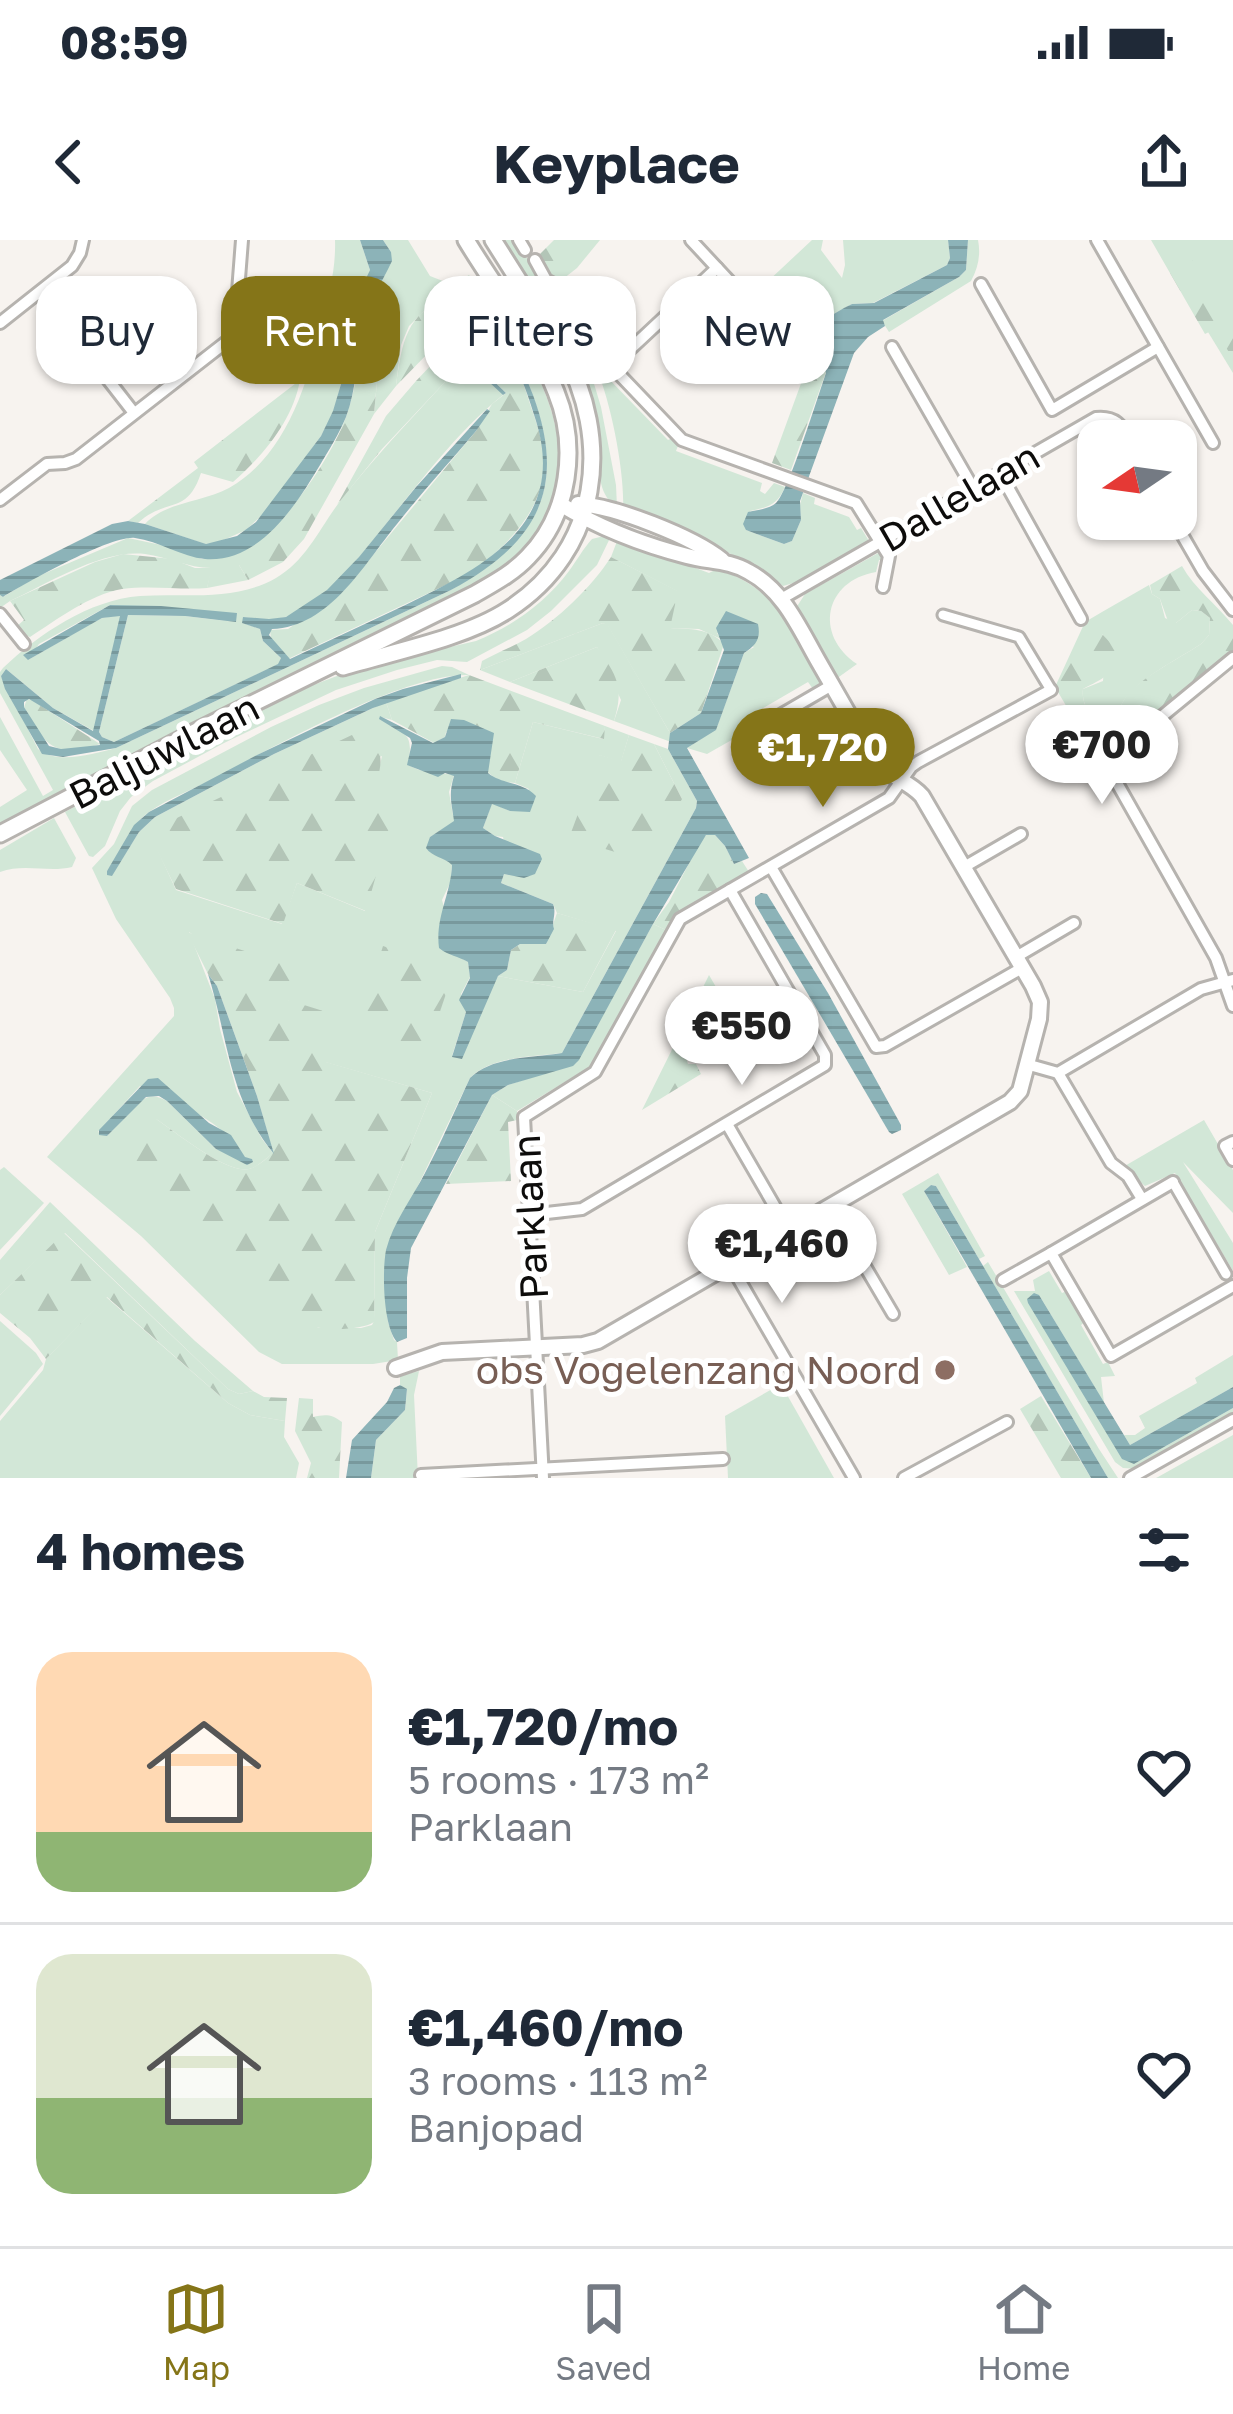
<!DOCTYPE html>
<html lang="en">
<head>
<meta charset="utf-8">
<style>
	body { margin:0; font-family:"Golos Text",sans-serif; background:#f6f6f7; color:#1f2937; height:100vh; display:flex; flex-direction:column; font-size:45px; white-space:nowrap }
	* { box-sizing:border-box; margin:0 }
	p { font-size:39px; color:#747a83 }
	.icon { flex:none; width:66px; height:66px; fill:none; stroke:currentColor; stroke-width:2; stroke-linecap:round; stroke-linejoin:round }
	.map { position:relative; height:1238px; overflow:hidden }
	.side { display:flex; flex-direction:column; background:#fff; flex:1 }
	.side>* { flex:none }
	.guide { position:absolute; left:36px; top:36px; width:1161px; height:108px; display:flex; gap:24px }
	.needle { width:78px; rotate:257deg }
	.buttons { position:absolute; left:1077px; top:180px; display:grid; gap:24px }
	.buttons a { display:grid; place-items:center; width:120px; height:120px; border-radius:24px; background:#fff; box-shadow:0 3px 9px #0004; font-size:60px }
	.price { position:absolute; translate:-50% -102px; padding:0 27px; border-radius:42px; background:#fff; color:#222; font-size:39px; line-height:78px; filter:drop-shadow(0 3px 6px #0008) }
	.price::after { content:''; position:absolute; left:50%; top:72px; width:36px; height:27px; margin-left:-18px; background:inherit; clip-path:polygon(0 0,100% 0,50% 100%) }
	.price.active { background:#857518; color:#fff }
	ul { padding:0; list-style:none }
	li { display:flex; align-items:center; gap:36px; height:300px; padding:0 36px }
	li+li { border-top:3px solid #e0e1e3 }
	li span { display:grid; place-items:center; flex:none; width:336px; height:240px; border-radius:36px; color:#555 }
	li>.icon { margin-inline-start:auto }
	span .icon { width:144px; height:144px; fill:#fffc; stroke-width:1 }
	li b { font-size:51px }
	h2 { display:flex; justify-content:space-between; align-items:center; height:144px; padding:0 36px; font-size:51px }
	.tag { padding:0 42px; border-radius:36px; background:#fff; box-shadow:0 3px 9px #0004; font-size:42px; line-height:108px }
	.tag.active { background:#857518; color:#fff }
	.status { display:flex; justify-content:space-between; align-items:center; height:84px; padding:0 60px; background:#fff; direction:ltr }
	.status svg { height:33px; fill:currentColor }
	header { display:flex; justify-content:space-between; align-items:center; height:156px; padding:0 36px; background:#fff; font-size:54px; font-weight:700 }
	.dock { display:flex; justify-content:space-around; align-items:center; height:168px; border-top:3px solid #e0e1e3; background:#fff; font-size:33px; color:#747a83 }
	.dock a { display:grid; justify-items:center; gap:6px }
	.dock .active { color:#857518 }
	.map>svg:first-child { display:block }
	.green { fill:#d2e7d7; fill-rule:evenodd }
	.forest { fill:url(#forest-firs) }
	.water { fill:url(#water-rules); fill-rule:evenodd }
	.lines { fill:none; stroke-linecap:round; stroke-linejoin:round }
	.pedestrian-casing { stroke:#b6b3af; stroke-width:15 }
	.minor-casing { stroke:#b6b3af; stroke-width:16 }
	.tertiary-casing { stroke:#b6b3af; stroke-width:20 }
	.secondary-casing { stroke:#b6b3af; stroke-width:21 }
	.pedestrian { stroke:#fff; stroke-width:9 }
	.minor { stroke:#fff; stroke-width:10 }
	.tertiary { stroke:#fff; stroke-width:14 }
	.secondary { stroke:#fff; stroke-width:15 }
	.education-dot { fill:#8d6e63; stroke:#fff; stroke-width:4.5 }
	.labels { text-anchor:middle; stroke-width:10; stroke-linejoin:round; paint-order:stroke }
	.street-label { font-size:39px; fill:#0d0c0b; stroke:#fff }
	.education-label { font-size:39px; fill:#785e54; stroke:#fff; text-anchor:end }
</style>
</head>
<body>
<div class="status"><b>08:59</b><svg viewBox="0 0 49 12"><path d="M0 12V9h3v3zM5 12V6h3v6zM10 12V3h3v9zM15 12V0h3v12zM26 1h20v11H26zM47 4h2v5h-2z"/></svg></div>
<header><svg class="icon" aria-label="back" viewBox="0 0 24 24"><path d="M15 5l-7 7 7 7"/></svg>Keyplace<svg class="icon" aria-label="share" viewBox="0 0 24 24"><path d="M12 15V3M7 8l5-5 5 5M5 13v7h14v-7"/></svg></header>
<div class="map">
<svg width="1233" height="1238" viewBox="0 0 1233 1238">
	<defs>
		<pattern id="forest-firs" width="22" height="20" patternUnits="userSpaceOnUse" patternTransform="scale(3)"><rect width="22" height="20" fill="#d2e7d7"/><path d="M5 1l3.5 6h-7zM16 11l3.5 6h-7z" fill="#b3c5b7"/></pattern>
		<pattern id="water-rules" width="6" height="5" patternUnits="userSpaceOnUse" patternTransform="scale(3)"><rect width="6" height="5" fill="#8cb3b8"/><path d="M0 2.5h6" fill="none" stroke="#78999d"/></pattern>
	</defs>
	<rect width="100%" height="100%" fill="#f7f3ef"/>
	<g class="green">
		<path d="M335,0H360L370,30L334,171L321,196L266,271L246,290L217,303L205,304L145,284C165,262 203,262 229,248C287,215 308,142 322,82C329,54 336,29 335,0Z"/>
		<path d="M383,0H408L430,36L453,45L469,35L476,45L487,49C551,149 604,235 500,334L143,510L0,585V567L27,550L0,510V477L43,556L53,550L0,453V432L3,428C39,394 89,360 140,356C185,353 234,362 276,338C307,320 320,287 341,260C373,219 409,181 445,142L457,137L473,138L477,134L494,144L503,155C460,189 424,237 390,279C365,310 327,362 289,376C274,381 258,379 243,377V383L260,389L263,401L281,418L279,424L114,502L102,497L99,492L128,375L185,376L235,382L110,365L39,404L28,420L92,383L102,378L121,375L94,491L53,468L6,429L1,436L38,509C57,525 93,514 116,508L451,350C535,301 568,253 533,156C526,137 515,111 497,102L487,108L484,91L472,68L441,60L424,71L409,86L401,105L396,146L374,174L382,88L362,90L391,12Z"/>
		<path d="M504,0H514L550,50V66L592,137L601,167L616,245L617,267C590,250 603,210 598,181C586,118 537,55 504,0Z"/>
		<path d="M812,0H823L821,10L842,38L845,25L843,0H948L950,18L947,25L873,63L852,64L832,75L819,107L815,106L811,115L780,104L787,88L796,80L750,58Z"/>
		<path d="M968,0H978C981,15 978,28 971,41L889,92L882,81L959,37L966,30Z"/>
		<path d="M1152,0H1233V133Z"/>
		<path d="M557,53L561,55L556,59L561,67L606,116L613,110L610,131L606,136L668,200L672,198L679,203L676,211L762,243L760,251L765,254L774,243L785,247C777,265 769,267 750,271L746,290L784,304L792,301L801,280L800,265L803,253L815,258L814,264L849,277L857,290L861,288L869,301L797,342L783,346C732,309 682,291 623,269C625,233 611,163 597,130C587,107 571,86 557,65Z"/>
		<path d="M612,294L597,325L551,371L527,390L467,422L437,420L397,430L336,450L224,503L153,541L131,557L120,571L105,606L93,617L89,616L65,572L180,508L308,447L358,428L476,401C513,386 545,363 569,331C577,320 583,309 592,299Z"/>
		<path d="M619,296L683,318L685,324L709,333L717,329C778,349 790,387 820,439L819,446L813,449L808,442L741,481L744,493L707,514L687,508L716,489L744,413L754,407L717,393L721,399L699,389L669,388L677,351L611,317Z"/>
		<path d="M128,298L166,306L202,319L239,311V325L248,340L207,348L211,328C188,328 168,317 145,314C102,309 49,343 10,361L0,368V355L3,357L36,337Z"/>
		<path d="M880,312L885,320H879L876,332C824,341 814,395 857,424L836,439L796,368L805,354Z"/>
		<path d="M1149,345L1152,354L1160,359L1165,378L1176,383L1192,370L1201,371L1210,378L1209,395L1201,404C1178,419 1147,434 1128,455C1121,462 1120,473 1110,477C1092,485 1081,464 1083,449L1103,441L1106,399L1102,394V372Z"/>
		<path d="M603,383L608,385L670,493L671,502L614,481L621,460L597,407L510,442L480,430Z"/>
		<path d="M442,426L452,427L469,435C405,433 275,506 215,538C194,549 169,558 149,572C129,586 122,612 107,631L113,633L139,592L155,577L274,514L386,462L392,480L381,477L380,479C406,496 414,491 408,525L419,530L454,535L449,552L453,575L456,576L454,582L430,597L438,615L452,624L451,641L442,660L458,716L468,722L470,737L461,754L466,772L452,816L498,736L583,752L616,691L557,673L553,664L501,643L504,634L512,635L503,597L495,596L483,588L492,563L510,571L529,549L515,543L533,482L603,499L605,486L629,495L621,522L599,515L682,559L654,504L668,509L697,561L696,568L562,813C532,817 492,816 470,838L386,1012V1059L388,1082L394,1100L397,1102L398,1120L373,1124H282L259,1112L141,996L47,917L174,776V768L170,758L116,679L92,628L114,604L132,566L152,550L271,487L319,465L364,448ZM382,516L372,559L365,671L297,643L282,684L176,650L154,602ZM189,692L288,760L325,822L432,853L375,992L374,1081L372,1085L361,1088H318L156,879C176,892 226,934 249,929C258,927 265,919 273,913L262,899L237,852L220,789L215,759ZM140,846C176,862 226,882 245,918L252,919L244,923L233,916L216,909L167,861C158,856 150,854 141,861L107,896L98,892Z"/>
		<path d="M54,578L76,618L72,627C48,633 25,623 0,632V610Z"/>
		<path d="M653,684L666,690L589,832L586,833L583,831L517,871L492,855L508,845L576,823Z"/>
		<path d="M1204,880L1233,930V973L1183,922L1233,1003V1031L1175,933L1145,946L1123,927Z"/>
		<path d="M4,927L44,963L0,1010V930Z"/>
		<path d="M938,933L985,1016L979,1019L936,946L931,945L924,951L967,1027L949,1035L902,954Z"/>
		<path d="M50,962L195,1101L253,1151L239,1154L228,1149L65,993L0,1055V1020Z"/>
		<path d="M988,1022L1099,1209L1118,1238H1108L983,1026Z"/>
		<path d="M1049,1031L1062,1053L1067,1051L1085,1082L1081,1085L1103,1124L1108,1122L1115,1136L1101,1137L1104,1163L1039,1055L1134,1224L1233,1168V1178L1138,1229L1123,1228L1115,1222L1014,1051H1035L1033,1040Z"/>
		<path d="M106,1057L228,1163L250,1175L285,1181L284,1197L299,1223L296,1238H0V1181L43,1130L46,1119Z"/>
		<path d="M0,1081L36,1113L43,1124L0,1176Z"/>
		<path d="M1233,1115V1147L1130,1205L1124,1195H1135L1145,1188L1139,1176L1197,1143L1195,1138Z"/>
		<path d="M419,1131L414,1155L418,1238H371L376,1200L405,1170L407,1150L400,1145V1136Z"/>
		<path d="M781,1144L834,1238H728L725,1176Z"/>
		<path d="M1233,1195V1238H1156L1158,1237Z"/>
	</g>
	<g class="forest">
		<path d="M554,0H600L577,28L563,39L552,36L539,15Z"/>
		<path d="M1151,0H1176L1233,71V119L1215,89L1205,94Z"/>
		<path d="M452,56L472,68L396,146C402,103 405,72 452,56Z"/>
		<path d="M477,77L484,91L487,108L474,123L477,134L473,138L457,137L445,142L382,209L337,265L386,176L416,141Z"/>
		<path d="M382,87L374,174L304,299L283,322L248,340L239,325V311C279,298 334,214 347,174C356,148 360,118 362,90Z"/>
		<path d="M815,105L827,110L823,122L826,132L791,230L772,223Z"/>
		<path d="M499,109C516,120 524,144 530,164C537,184 545,206 544,227C542,274 501,312 465,336L288,419L271,399L270,390L288,389L344,350L476,191L492,164L506,153L480,128Z"/>
		<path d="M300,140C293,180 264,215 233,242L201,233C187,276 166,257 138,283L128,281L198,228L194,222Z"/>
		<path d="M123,314L172,319L195,328H212L207,348C179,350 150,345 122,349C89,355 58,379 30,397L20,393L16,387L24,380L10,361L95,322Z"/>
		<path d="M611,317L678,351L670,388C690,389 710,388 724,404L701,473L670,493L608,386L603,383L480,430L482,421C496,413 512,407 526,399C557,380 591,348 611,317Z"/>
		<path d="M1182,326C1194,348 1217,365 1233,385V411L1138,489L1097,518L1055,447L1085,382L1102,372V394L1118,411C1113,437 1103,438 1083,449C1081,464 1092,486 1110,477C1120,473 1121,462 1128,454C1147,434 1178,419 1201,404L1209,395L1210,378L1201,371L1192,370L1176,383L1169,384L1160,359L1152,354L1150,345Z"/>
		<path d="M597,407C616,435 625,446 614,481L510,442Z"/>
		<path d="M469,435L605,486L604,499L533,482L515,543L499,541L486,531L493,493L446,492L445,497L434,503L392,480L386,462Z"/>
		<path d="M27,459L32,460L100,504C53,519 46,506 24,467Z"/>
		<path d="M364,493C391,512 378,531 373,559L395,568L366,671L297,643L283,684L176,649L153,602L162,585L354,494Z"/>
		<path d="M629,495L654,504L682,559L648,622L569,598L600,515L621,521Z"/>
		<path d="M707,594L715,595L725,606L734,624L742,621L749,632L677,674L666,690L653,684L669,662L701,600Z"/>
		<path d="M557,673L616,690L583,752L498,736L507,730L511,710L520,704H546Z"/>
		<path d="M187,692L296,728L288,760L336,775L326,822L432,853L375,992L374,1082C357,1093 307,1090 287,1080C279,1076 270,1068 263,1063L105,919C120,903 133,882 156,879C176,892 226,934 249,929C259,926 266,919 273,912L257,856L217,746L208,734Z"/>
		<path d="M383,706L454,730L427,810L357,788Z"/>
		<path d="M709,735L730,771L716,777L711,770L692,784L693,798L682,805L688,824H696L701,834L642,870Z"/>
		<path d="M492,855L517,871V880L508,882L511,941L446,944Z"/>
		<path d="M64,993L228,1149L239,1154L253,1151L264,1157L287,1158L285,1181L250,1175L228,1163L107,1057L46,1119L30,1098L0,1073V1055Z"/>
		<path d="M1041,1156L1091,1238H1061L1020,1169Z"/>
		<path d="M299,1158L313,1159V1177C325,1174 332,1174 342,1182L339,1238H307L311,1223L295,1191Z"/>
	</g>
	<g class="water">
		<path d="M360,0H383L391,12L392,21C382,42 368,65 363,88C356,117 357,149 346,177C339,194 329,210 320,225C296,265 260,323 205,319C182,317 159,301 135,298C111,295 26,343 3,357L0,355V340L112,284L128,281L145,284L206,304L237,296L256,282L321,196L333,171L341,144L344,97L354,64L370,30Z"/>
		<path d="M948,0H968L966,30L959,37L883,80L885,86L868,97L854,113L800,261L801,280L792,301L784,304L746,290L743,284L748,272C756,270 770,269 776,263C788,253 819,153 826,133L823,122L827,110L819,107L820,102L815,100L818,91L826,88L832,75L844,68L852,64L874,63L947,25L950,18Z"/>
		<path d="M497,101C515,111 526,136 533,155C568,250 536,304 451,350L116,508L63,517L42,514L5,449L1,436L6,429L53,468L93,491L120,376L102,378L28,420L23,415L110,365L161,366L237,373L236,382L185,376L128,375L99,492L102,497L114,502L278,424L281,418L263,401L260,389L242,383L243,377L269,379L286,377L327,350L359,317L416,247L487,169L490,171L476,191C450,222 422,252 397,284C364,324 330,387 272,389L269,395L290,419C326,402 363,385 399,368C478,330 569,287 536,181C528,157 520,124 499,109L480,128L506,153L503,155L474,128V123ZM29,459L99,501L100,505L61,509L49,506L24,467V462Z"/>
		<path d="M726,371L758,384C761,399 756,405 744,413L716,490L687,508L749,618L734,624L725,606L715,595H706L653,684L579,820L573,826L508,845L492,855L411,1008L407,1038V1098L397,1102C383,1087 382,1031 386,1010C393,983 412,958 425,933C441,903 455,870 470,838C492,816 532,818 562,813L696,568L697,561L668,509L670,493L701,473L724,410L716,388Z"/>
		<path d="M461,434V438L373,468L274,514L155,577L139,592L112,636L107,635V631L134,585L149,572L257,515L375,459L403,449Z"/>
		<path d="M380,476L433,503L445,497L451,479L464,480L494,493L488,533C503,545 522,541 536,556L530,572L510,571L492,564L483,588L495,596L540,614L542,619L535,634L524,638L504,634L501,643L553,664C557,674 551,681 554,689L546,704H520L511,710L507,730L498,736L462,819L452,817L466,772L459,760L470,738L468,722C458,716 449,716 439,708C435,677 451,654 452,625C444,617 432,617 426,608L430,597L454,581C452,564 448,556 454,536L445,533L438,537L407,525L412,503L410,498L379,479Z"/>
		<path d="M761,653L767,654L828,753L901,885V890L892,894L889,892L755,664V657Z"/>
		<path d="M208,734L217,746L257,856L274,914C229,859 228,798 208,734Z"/>
		<path d="M158,838L209,883L231,895L245,917L252,919L253,922L247,925L216,909L167,861L159,856L146,857L107,896L99,895V890L148,839Z"/>
		<path d="M931,945L936,946L1108,1238H1091L924,951Z"/>
		<path d="M1034,1053L1039,1055L1130,1205L1233,1147V1168L1134,1224L1122,1219L1028,1063L1027,1059Z"/>
		<path d="M400,1145L407,1149L405,1170L376,1200L371,1238H346L352,1200L387,1162L394,1148Z"/>
	</g>
	<g class="lines">
		<defs>
			<g id="pedestrian">
				<path d="M943,375L1019,397L1051,450"/>
				<path d="M1173,942L1226,1034"/>
			</g>
			<g id="minor">
				<path d="M519,0L525,10"/>
				<path d="M1097,0L1213,203"/>
				<path d="M535,20L546,40L569,52L625,114L615,122L617,132L682,200L856,263L889,316L883,347"/>
				<path d="M717,28L744,57"/>
				<path d="M981,44L1052,170L1158,107"/>
				<path d="M40,52L134,173"/>
				<path d="M0,83L72,26L80,13L83,0"/>
				<path d="M892,107L973,248"/>
				<path d="M625,114L717,28L691,0"/>
				<path d="M1000,233L1081,379"/>
				<path d="M0,260L47,224L65,223L76,219L230,99L235,90L242,0"/>
				<path d="M1173,279L1203,331L1233,370"/>
				<path d="M781,359L1096,178C1115,176 1122,185 1130,201"/>
				<path d="M0,374L24,404"/>
				<path d="M1233,418L1144,491L1106,515L1104,520L1216,718L1233,766"/>
				<path d="M746,495L832,445"/>
				<path d="M771,627L876,807L885,806L1022,728"/>
				<path d="M964,627L1021,594"/>
				<path d="M1016,717L1074,683"/>
				<path d="M1026,824L1058,833L1201,749L1233,740"/>
				<path d="M1058,833L1111,923L1128,936L1142,959"/>
				<path d="M727,884L789,991"/>
				<path d="M1233,902L1225,906L1233,920"/>
				<path d="M1173,942L1051,1013L1111,1116L1233,1046"/>
				<path d="M830,967L893,1074"/>
				<path d="M529,975L582,969L825,825V815L730,650"/>
				<path d="M730,1024L854,1238"/>
				<path d="M1003,1040L1051,1013"/>
				<path d="M421,1235L723,1219"/>
				<path d="M543,1238L524,877L595,832L680,679L889,558L911,527L918,522L1051,450"/>
				<path d="M904,1238L1007,1182"/>
				<path d="M1130,1238L1233,1180"/>
			</g>
			<g id="tertiary">
				<path d="M578,264C615,266 693,297 722,320"/>
				<path d="M396,1128L442,1112L583,1105L598,1101L1010,862L1020,851L1039,779L1040,762L1033,746L922,556C909,541 889,537 876,522C858,490 839,458 821,426C801,392 785,351 749,332C729,320 709,322 687,316C644,305 598,287 560,264"/>
			</g>
			<g id="secondary">
				<path d="M343,427C393,412 465,398 508,370C601,310 613,200 562,109L493,0"/>
				<path d="M0,594L193,493L475,354C494,343 513,333 528,317C570,274 578,206 556,152C535,98 496,50 466,0"/>
			</g>
		</defs>
		<use href="#pedestrian" class="pedestrian-casing"/>
		<use href="#minor" class="minor-casing"/>
		<use href="#tertiary" class="tertiary-casing"/>
		<use href="#secondary" class="secondary-casing"/>
		<use href="#pedestrian" class="pedestrian"/>
		<use href="#minor" class="minor"/>
		<use href="#tertiary" class="tertiary"/>
		<use href="#secondary" class="secondary"/>
	</g>
	<circle class="education-dot" cx="945" cy="1130" r="12"/>
	<g class="labels">
		<g class="street-label">
			<text transform="translate(959 257) rotate(-30)" y="14">Dallelaan</text>
			<text transform="translate(164 511) rotate(-27)" y="14">Baljuwlaan</text>
			<text transform="translate(530 977) rotate(-93)" y="14">Parklaan</text>
		</g>
		<g class="education-label">
			<text x="921" y="1144">obs Vogelenzang Noord</text>
		</g>
	</g>
</svg>
<div class="buttons">
<a><svg class="needle" viewBox="-14 -14 28 28"><path d="M0-13l5 13h-10z" fill="#e53935"/><path d="M0 13l5-13h-10z" fill="#747a83"/></svg></a>
</div>
<b class="price" style="left:1102px;top:567px">€700</b>
<b class="price active" style="left:823px;top:570px">€1,720</b>
<b class="price" style="left:742px;top:848px">€550</b>
<b class="price" style="left:782px;top:1066px">€1,460</b>
<div class="guide">
<a class="tag">Buy</a>
<a class="tag active">Rent</a>
<a class="tag">Filters</a>
<a class="tag">New</a>
</div>
</div>
<section class="side">
<h2>4 homes<svg class="icon" aria-label="filters" viewBox="0 0 24 24"><path d="M4 7h16M4 17h16"/><circle cx="9" cy="7" r="2"/><circle cx="15" cy="17" r="2"/></svg></h2>
<ul>
<li><span style="background:linear-gradient(#ffd9b3 75%,#8fb573 0)"><svg class="icon" aria-label="home" viewBox="0 0 24 24"><path d="M3 11l9-7 9 7M6 9v11h12V9"/></svg></span><div><b>€1,720/mo</b><p>5 rooms · 173 m²</p><p>Parklaan</p></div><svg class="icon" aria-label="heart" viewBox="0 0 24 24"><path d="M12 20l-8-8c-3-5 5-10 8-4 3-6 11-1 8 4z"/></svg></li>
<li><span style="background:linear-gradient(#dfe7d0 60%,#8fb573 0)"><svg class="icon" aria-label="home" viewBox="0 0 24 24"><path d="M3 11l9-7 9 7M6 9v11h12V9"/></svg></span><div><b>€1,460/mo</b><p>3 rooms · 113 m²</p><p>Banjopad</p></div><svg class="icon" aria-label="heart" viewBox="0 0 24 24"><path d="M12 20l-8-8c-3-5 5-10 8-4 3-6 11-1 8 4z"/></svg></li>
</ul>
</section>
<nav class="dock">
<a class="active"><svg class="icon" aria-label="map" viewBox="0 0 24 24"><path d="M3 6l6-2 6 2 6-2v14l-6 2-6-2-6 2zM9 4v14M15 6v14"/></svg>Map</a>
<a><svg class="icon" aria-label="saved" viewBox="0 0 24 24"><path d="M7 4h10v16l-5-4-5 4z"/></svg>Saved</a>
<a><svg class="icon" aria-label="home" viewBox="0 0 24 24"><path d="M3 11l9-7 9 7M6 9v11h12V9"/></svg>Home</a>
</nav>
</body>
</html>
